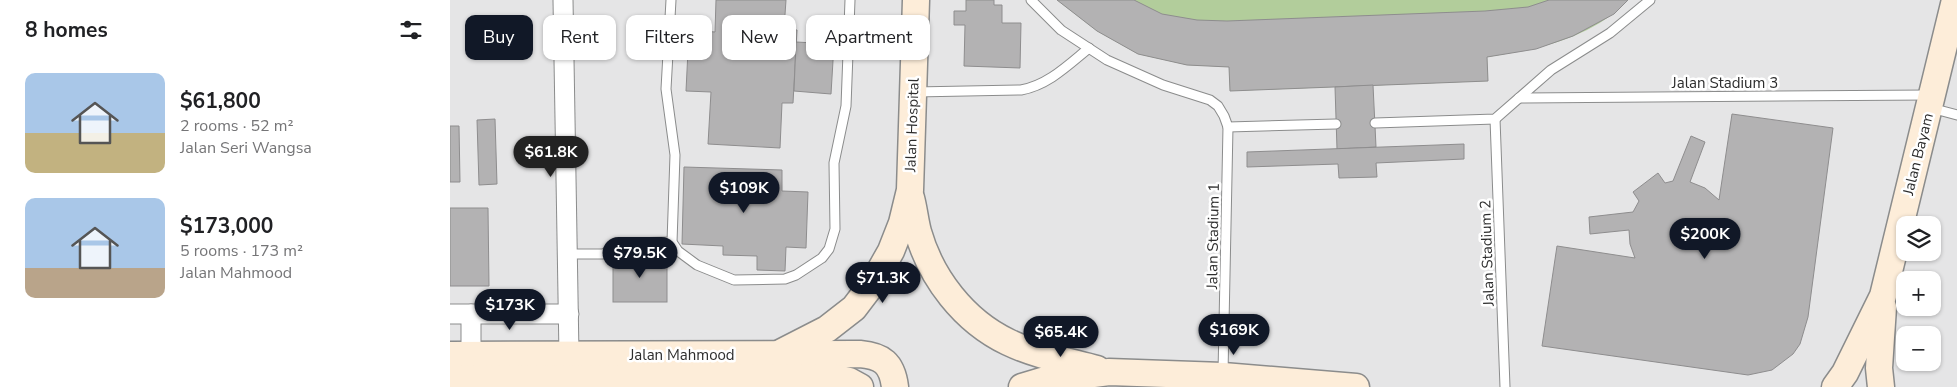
<!DOCTYPE html>
<html lang="en">
<head>
<meta charset="utf-8">
<style>
	body { margin:0; font-family:"Nunito Sans",sans-serif; background:#f2f2f2; color:#202124; height:100vh; display:flex; flex-direction:column; font-size:19px; white-space:nowrap }
	* { box-sizing:border-box; margin:0 }
	p { font-size:16px; color:#757577 }
	.icon { flex:none; width:28px; height:28px; fill:none; stroke:currentColor; stroke-width:2; stroke-linecap:round; stroke-linejoin:round }
	.map { position:relative; flex:1; overflow:hidden }
	.details { display:flex; flex-direction:column; background:#fff; width:450px }
	.details>* { flex:none }
	.hud { position:absolute; left:15px; top:15px; width:475px; height:45px; display:flex; gap:10px }
	.buttons { position:absolute; left:1446px; top:216px; display:grid; gap:10px }
	.buttons a { display:grid; place-items:center; width:45px; height:45px; border-radius:10px; background:#fff; box-shadow:0 1px 4px #0004; font-size:25px }
	.price { position:absolute; translate:-50% -42px; padding:0 11px; border-radius:18px; background:#111827; color:#fff; font-size:16px; line-height:32px; filter:drop-shadow(0 1px 2px #0008) }
	.price::after { content:''; position:absolute; left:50%; top:30px; width:15px; height:11px; margin-left:-8px; background:inherit; clip-path:polygon(0 0,100% 0,50% 100%) }
	.price.active { background:#222; color:#fff }
	ul { padding:0; list-style:none }
	li { display:flex; align-items:center; gap:15px; height:125px; padding:0 25px }
	li span { display:grid; place-items:center; flex:none; width:140px; height:100px; border-radius:10px; color:#555 }
	li>.icon { margin-inline-start:auto }
	span .icon { width:60px; height:60px; fill:#fffc; stroke-width:1 }
	li b { font-size:21px }
	h2 { display:flex; justify-content:space-between; align-items:center; height:60px; padding:0 25px; font-size:21px }
	.chip { padding:0 18px; border-radius:10px; background:#fff; box-shadow:0 1px 4px #0004; font-size:18px; line-height:45px }
	.chip.active { background:#111827; color:#fff }
	main { display:flex; flex:1; min-height:0 }
	.map>svg:first-child { display:block }
	.green { fill:#b2cd9b }
	.building { fill:#b3b2b3; stroke:#8e8d8e }
	.lines { fill:none; stroke-linecap:round; stroke-linejoin:round }
	.lane-casing { stroke:#8b8c8c; stroke-width:11 }
	.street-casing { stroke:#8b8c8c; stroke-width:21 }
	.secondary-casing { stroke:#8b8c8c; stroke-width:29 }
	.lane { stroke:#fff; stroke-width:9 }
	.street { stroke:#fff; stroke-width:19 }
	.secondary { stroke:#fdedd9; stroke-width:26 }
	.labels { text-anchor:middle; stroke-width:5; stroke-linejoin:round; paint-order:stroke }
	.street-label { font-size:15px; fill:#2d2d2d; stroke:#fff }
</style>
</head>
<body>
<main>
<section class="details">
<h2>8 homes<svg class="icon" aria-label="filters" viewBox="0 0 24 24"><path d="M4 7h16M4 17h16"/><circle cx="9" cy="7" r="2"/><circle cx="15" cy="17" r="2"/></svg></h2>
<ul>
<li><span style="background:linear-gradient(#a9c7e8 60%,#c2b280 0)"><svg class="icon" aria-label="home" viewBox="0 0 24 24"><path d="M3 11l9-7 9 7M6 9v11h12V9"/></svg></span><div><b>$61,800</b><p>2 rooms · 52 m²</p><p>Jalan Seri Wangsa</p></div></li>
<li><span style="background:linear-gradient(#a9c7e8 70%,#b9a48a 0)"><svg class="icon" aria-label="home" viewBox="0 0 24 24"><path d="M3 11l9-7 9 7M6 9v11h12V9"/></svg></span><div><b>$173,000</b><p>5 rooms · 173 m²</p><p>Jalan Mahmood</p></div></li>
</ul>
</section>
<div class="map">
<svg width="1507" height="387" viewBox="0 0 1507 387">
	<rect width="100%" height="100%" fill="#e5e5e6"/>
	<path class="green" d="M607,0H1178C1141,39 1088,49 1037,57L1038,81L780,91L779,67L737,65L688,54L647,31Z"/>
	<g class="building">
		<path d="M266,0H336L334,29L347,30L343,103H332L330,148L258,144L261,92L236,91L239,30L265,32Z"/>
		<path d="M516,0H544V5H552V23H571L570,68L514,66L515,25H504V11H516Z"/>
		<path d="M607,0H684L712,14L747,20L777,21L1035,11L1078,7L1099,0H1178L1164,14L1123,36L1086,49L1037,57L1038,81L780,91L779,67L737,65L688,54L647,31Z"/>
		<path d="M346,42L384,44L381,94L344,91Z"/>
		<path d="M923,85L926,147L887,149L885,87Z"/>
		<path d="M1282,114L1383,128L1358,317L1350,344L1343,354L1322,370L1298,375L1092,346L1107,246L1185,258L1180,244L1179,230L1140,234L1139,217L1183,212L1189,201L1183,192L1208,173L1215,183L1223,181L1241,136L1255,142L1240,182L1255,188L1269,200Z"/>
		<path d="M45,119L47,184L29,185L27,120Z"/>
		<path d="M0,126H9L10,182H0Z"/>
		<path d="M1014,144V159L926,163L927,177L889,178L888,164L797,167V152Z"/>
		<path d="M234,167L332,170V191L358,192L356,248L336,247L335,271L307,270V256L273,255V246L232,244Z"/>
		<path d="M0,208H38L39,286H0Z"/>
		<rect x="163" y="256" width="54" height="46"/>
	</g>
	<g class="lines">
		<defs>
			<g id="lane">
				<path d="M221,0L216,89L225,155L222,242L228,251L247,265L284,280L335,279L346,275L372,258L379,249L385,229L384,163L396,106L400,0"/>
				<path d="M581,0L611,30L657,60L713,85L760,100L768,106L774,116L778,127L886,124"/>
				<path d="M465,92L571,90C598,85 617,66 639,48"/>
				<path d="M1069,98L1479,95"/>
				<path d="M1481,108L1507,115"/>
				<path d="M1045,119L1055,387"/>
				<path d="M925,123L1045,119L1101,70L1160,33L1200,0"/>
				<path d="M118,254H153L176,243L222,242"/>
				<path d="M773,373L778,127"/>
			</g>
			<g id="street">
				<path d="M113,0L119,355"/>
				<path d="M0,314H119"/>
				<path d="M21,314V355"/>
			</g>
			<g id="secondary">
				<path d="M461,198C464,209 465,221 468,232C481,278 514,321 558,342C585,355 617,361 647,369"/>
				<path d="M332,352L377,329L404,308L423,283L441,251L452,223L460,190L466,0"/>
				<path d="M0,355L410,354C432,356 442,363 445,387"/>
				<path d="M0,379L381,377L399,381L410,387"/>
				<path d="M572,387L592,381L659,372L773,376L906,387"/>
				<path d="M1385,387L1395,373L1433,296L1505,0"/>
				<path d="M1431,387L1429,368L1433,307"/>
			</g>
		</defs>
		<use href="#lane" class="lane-casing"/>
		<use href="#street" class="street-casing"/>
		<use href="#secondary" class="secondary-casing"/>
		<use href="#lane" class="lane"/>
		<use href="#street" class="street"/>
		<use href="#secondary" class="secondary"/>
	</g>
	<g class="labels">
		<g class="street-label">
			<text x="1275" y="88">Jalan Stadium 3</text>
			<text transform="translate(462 125) rotate(-88)" y="5">Jalan Hospital</text>
			<text transform="translate(1468 154) rotate(-76)" y="5">Jalan Bayam</text>
			<text transform="translate(763 236) rotate(-89)" y="5">Jalan Stadium 1</text>
			<text transform="translate(1037 253) rotate(-92)" y="5">Jalan Stadium 2</text>
			<text x="232" y="360">Jalan Mahmood</text>
		</g>
	</g>
</svg>
<div class="buttons">
<a><svg class="icon" aria-label="layers" viewBox="0 0 24 24"><path d="M12 4l9 5-9 5-9-5zM3 14l9 5 9-5"/></svg></a>
<a>+</a>
<a>−</a>
</div>
<b class="price active" style="left:101px;top:178px">$61.8K</b>
<b class="price" style="left:294px;top:214px">$109K</b>
<b class="price" style="left:1255px;top:260px">$200K</b>
<b class="price" style="left:190px;top:279px">$79.5K</b>
<b class="price" style="left:433px;top:304px">$71.3K</b>
<b class="price" style="left:60px;top:331px">$173K</b>
<b class="price" style="left:784px;top:356px">$169K</b>
<b class="price" style="left:611px;top:358px">$65.4K</b>
<div class="hud">
<a class="chip active">Buy</a>
<a class="chip">Rent</a>
<a class="chip">Filters</a>
<a class="chip">New</a>
<a class="chip">Apartment</a>
</div>
</div>
</main>
</body>
</html>
